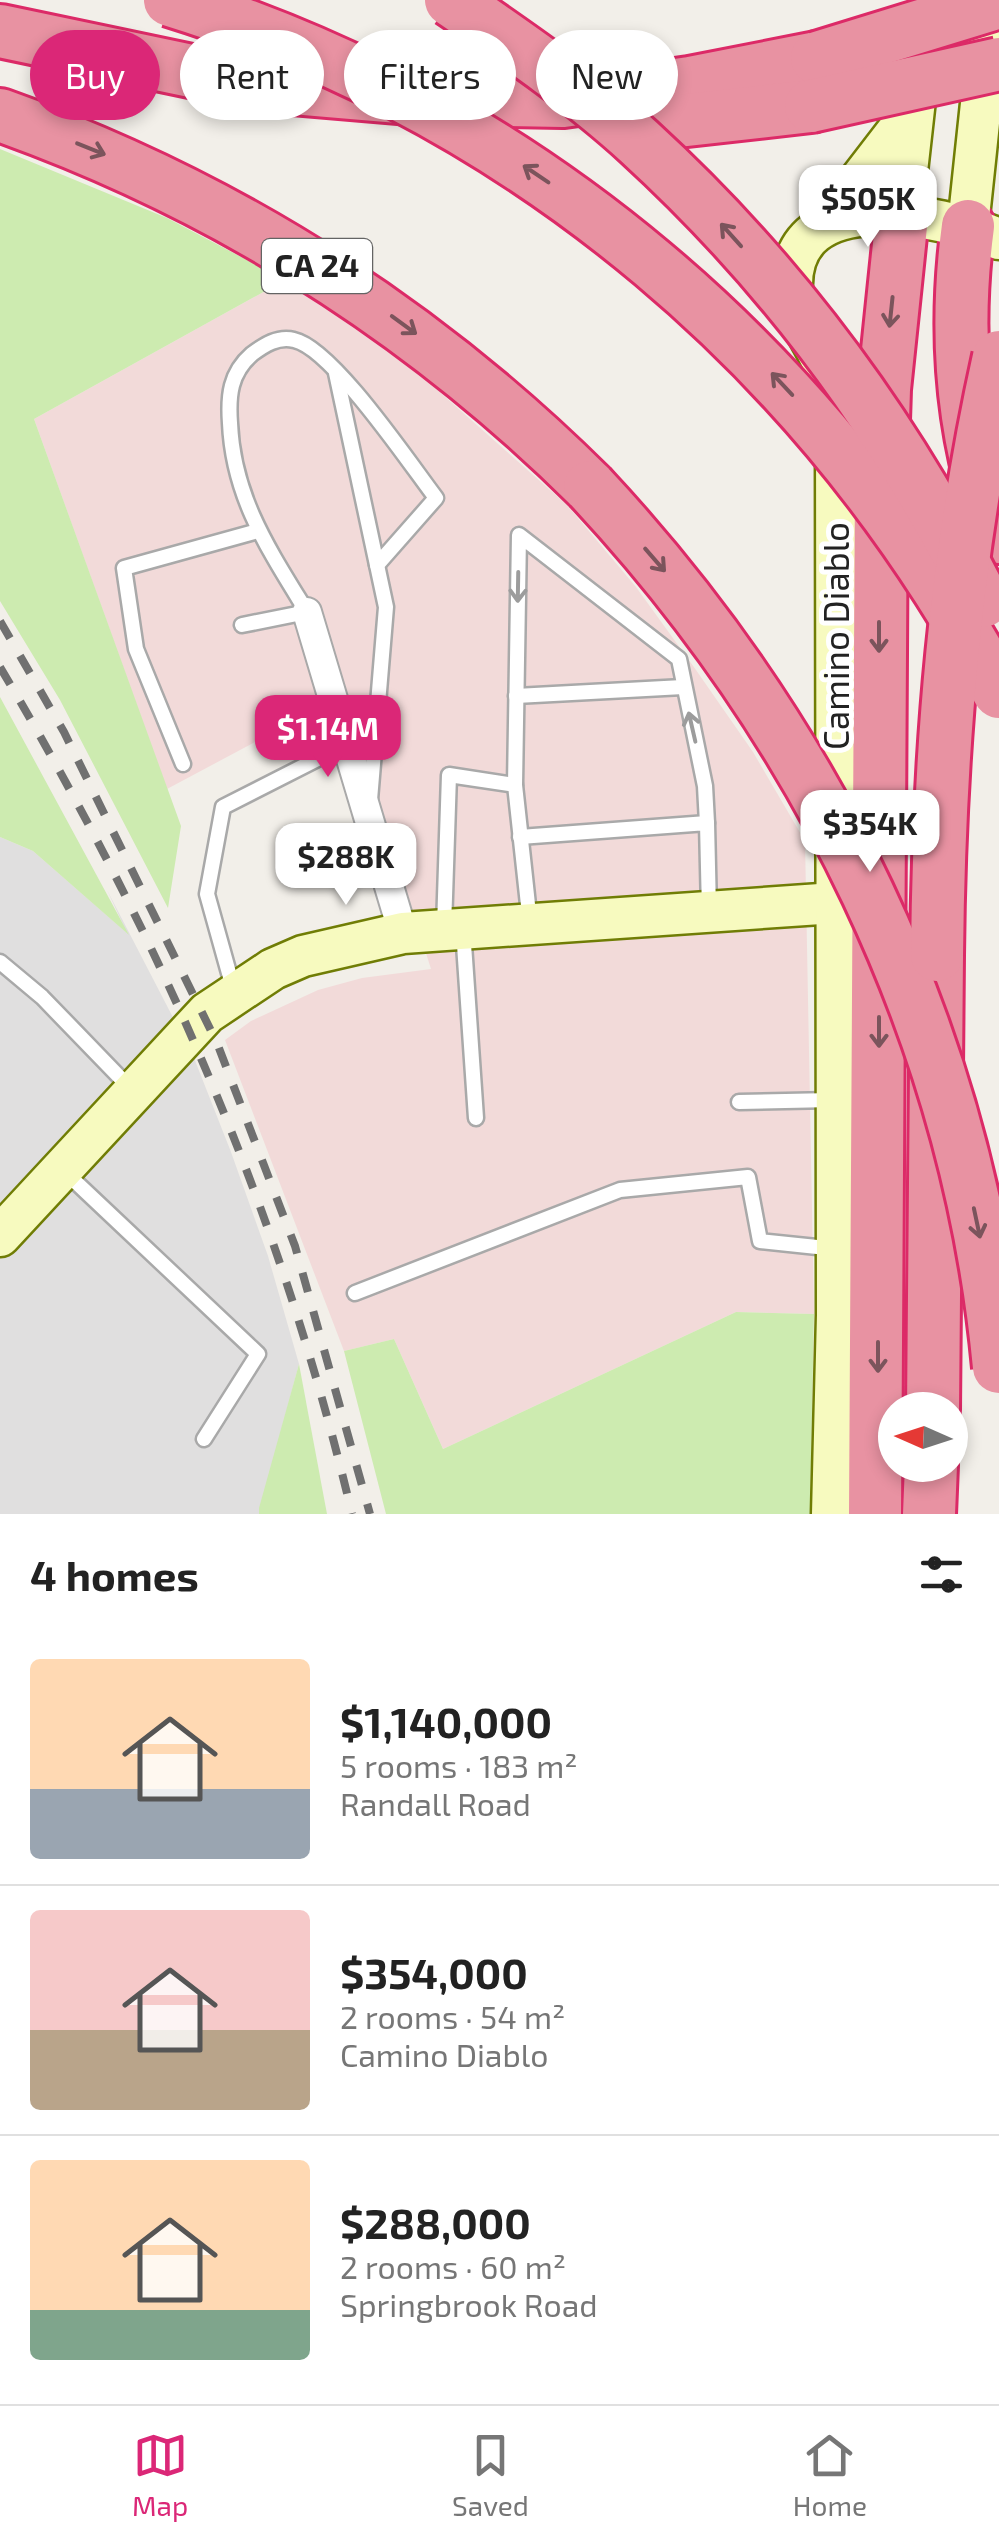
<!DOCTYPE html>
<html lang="en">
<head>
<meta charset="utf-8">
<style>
	body { margin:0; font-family:"Exo 2",sans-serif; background:#f6f6f6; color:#222; height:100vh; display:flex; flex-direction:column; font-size:38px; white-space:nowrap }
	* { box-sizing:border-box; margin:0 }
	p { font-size:32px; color:#767676 }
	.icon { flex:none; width:55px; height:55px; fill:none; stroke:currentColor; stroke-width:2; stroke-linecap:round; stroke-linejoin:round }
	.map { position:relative; height:1514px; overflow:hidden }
	.sheet { display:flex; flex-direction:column; background:#fff; flex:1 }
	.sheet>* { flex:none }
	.top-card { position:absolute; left:30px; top:30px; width:940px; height:90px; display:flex; gap:20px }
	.needle { width:65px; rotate:273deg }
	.controls { position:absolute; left:878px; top:1392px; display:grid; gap:20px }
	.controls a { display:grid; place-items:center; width:90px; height:90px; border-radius:50%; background:#fff; box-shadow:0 5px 15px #0003; font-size:50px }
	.price { position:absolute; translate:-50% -85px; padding:0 22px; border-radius:20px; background:#fff; color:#222; font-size:32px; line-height:65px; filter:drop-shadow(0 2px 5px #0008) }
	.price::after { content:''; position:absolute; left:50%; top:60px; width:30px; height:22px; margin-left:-15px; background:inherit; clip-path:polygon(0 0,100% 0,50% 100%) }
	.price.current { background:#db2777; color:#fff }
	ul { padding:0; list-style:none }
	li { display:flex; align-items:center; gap:30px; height:250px; padding:0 30px }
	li+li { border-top:2px solid #e0e0e0 }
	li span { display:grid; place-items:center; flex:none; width:280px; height:200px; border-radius:10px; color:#555 }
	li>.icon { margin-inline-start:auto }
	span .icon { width:120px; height:120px; fill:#fffc; stroke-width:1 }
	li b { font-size:42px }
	h2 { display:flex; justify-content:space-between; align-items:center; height:120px; padding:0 30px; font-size:42px }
	.pill { padding:0 35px; border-radius:45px; background:#fff; box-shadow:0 5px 15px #0003; font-size:35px; line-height:90px }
	.pill.current { background:#db2777; color:#fff }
	.tab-bar { display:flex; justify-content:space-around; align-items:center; height:140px; border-top:2px solid #e0e0e0; background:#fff; font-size:28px; color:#767676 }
	.tab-bar a { display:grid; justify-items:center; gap:5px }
	.tab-bar .current { color:#db2777 }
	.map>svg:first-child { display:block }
	.residential { fill:#e0dfdf }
	.commercial { fill:#f2dad9 }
	.grass { fill:#cdebb0 }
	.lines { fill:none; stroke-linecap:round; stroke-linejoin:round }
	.lane-casing { stroke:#a9a9a9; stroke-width:19 }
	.street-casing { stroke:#a9a9a9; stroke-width:32 }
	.secondary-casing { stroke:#707d05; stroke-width:45 }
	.highway-casing { stroke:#dc2a67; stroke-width:58 }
	.lane { stroke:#fff; stroke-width:14 }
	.street { stroke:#fff; stroke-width:28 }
	.secondary { stroke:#f7fabf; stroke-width:40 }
	.highway { stroke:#e892a2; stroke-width:52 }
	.rail { stroke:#707070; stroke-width:8; stroke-dasharray:20 20; stroke-linecap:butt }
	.highway-bridge-casing { stroke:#dc2a67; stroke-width:58; stroke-linecap:butt }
	.highway-bridge { stroke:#e892a2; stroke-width:52 }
	.oneway { stroke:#7b545c }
	.oneway2 { stroke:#9c9c9c }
	.labels { text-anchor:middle; stroke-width:10; stroke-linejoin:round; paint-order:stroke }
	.shield { fill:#fff; stroke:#646464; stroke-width:2.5 }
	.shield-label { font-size:32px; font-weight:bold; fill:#222 }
	.street-label { font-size:35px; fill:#222; stroke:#fff }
</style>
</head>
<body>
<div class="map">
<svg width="999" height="1514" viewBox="0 0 999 1514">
	<rect width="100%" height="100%" fill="#f2efe9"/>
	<path class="residential" d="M0,837L33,851L127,933L107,890L194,1058L231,1152L268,1256L299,1364L259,1514H0Z"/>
	<path class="commercial" d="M285,280L416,371L567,505L636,587L696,670L753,752L805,841L814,1314L736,1312L443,1449L394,1339L344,1351L225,1040L251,1021L318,990L362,978L431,969L345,694L167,789L34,419Z"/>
	<g class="grass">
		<path d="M0,149L167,218L285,280L34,419L181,826L168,908L60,700L0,601Z"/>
		<path d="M0,697L129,935L33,851L0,837Z"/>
		<path d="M736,1312L814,1314L810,1514H386L344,1351L394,1339L443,1449Z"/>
		<path d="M299,1364L327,1514H259V1508Z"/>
	</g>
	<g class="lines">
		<defs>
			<g id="lane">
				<path d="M336,373L386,607L370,800"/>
				<path d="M242,625L307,612C269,550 233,497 230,423C228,396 230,373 252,354C264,345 278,336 294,340C332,348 410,464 436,498L377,565"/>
				<path d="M516,696L683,687"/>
				<path d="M183,764L136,649L124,568L258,531"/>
				<path d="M520,837L707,823L709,911"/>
				<path d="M530,923L515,785L519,535L679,659L705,786L707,823"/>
				<path d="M444,927L449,775L515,785"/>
				<path d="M463,930L476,1118"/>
				<path d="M0,962L42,997L131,1089"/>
				<path d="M234,991L207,894L223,807L347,744"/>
				<path d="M739,1102L832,1100"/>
				<path d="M63,1170L258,1354L204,1439"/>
				<path d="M355,1293L620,1190L748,1177L760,1241L836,1249"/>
			</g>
			<path id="street" d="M307,612L403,933"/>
			<g id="secondary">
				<path d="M902,216L920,55"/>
				<path d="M826,224L909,116"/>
				<path d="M968,226L992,0"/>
				<path d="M0,1236L207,1013L273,969L303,956L403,933L835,903"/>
				<path d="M832,1514L837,1315L836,410C833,392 829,375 821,359C810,335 793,315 792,288C789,183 940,214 999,239"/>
			</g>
			<g id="highway">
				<path d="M0,31L258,85L411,98L563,101L690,83L817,58"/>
				<path d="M609,110L669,122L811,106"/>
				<path d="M0,115C225,195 421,319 590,487"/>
				<path d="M968,226C954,332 961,436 999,537"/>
				<path d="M933,1410L937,955"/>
				<path d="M875,1514L881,482L884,389L902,216"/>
				<path d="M929,1514L931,1465"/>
			</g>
		</defs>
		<use href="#lane" class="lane-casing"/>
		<use href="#street" class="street-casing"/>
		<use href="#secondary" class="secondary-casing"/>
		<use href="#highway" class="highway-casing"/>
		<use href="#lane" class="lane"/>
		<use href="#street" class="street"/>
		<use href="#secondary" class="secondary"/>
		<use href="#highway" class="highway"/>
		<g class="rail">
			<path d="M0,621L64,732L217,1043L295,1246L370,1514"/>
			<path d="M0,667C161,939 279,1206 352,1514"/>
		</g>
		<defs>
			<g id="highway-bridge">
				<path d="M170,0C529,111 822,362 999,692"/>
				<path d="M451,0C515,44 581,89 639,142C781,272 897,428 983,601"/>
				<path d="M817,58L999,2"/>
				<path d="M811,106L999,64"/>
				<path d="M590,487C816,729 968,1035 999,1367"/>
				<path d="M937,955C939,752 955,555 999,357"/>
			</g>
		</defs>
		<use href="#highway-bridge" class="highway-bridge-casing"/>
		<use href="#highway-bridge" class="highway-bridge"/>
	</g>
	<defs><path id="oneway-shaft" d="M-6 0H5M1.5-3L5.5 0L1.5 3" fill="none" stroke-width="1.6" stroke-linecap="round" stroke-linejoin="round" transform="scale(2.5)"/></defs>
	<g class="oneway">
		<use href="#oneway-shaft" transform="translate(91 149) rotate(22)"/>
		<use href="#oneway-shaft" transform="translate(536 174) rotate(-146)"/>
		<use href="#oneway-shaft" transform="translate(731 235) rotate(-132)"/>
		<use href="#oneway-shaft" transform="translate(891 312) rotate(96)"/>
		<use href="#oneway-shaft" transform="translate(404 325) rotate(36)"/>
		<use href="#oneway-shaft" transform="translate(782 384) rotate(-133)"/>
		<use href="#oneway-shaft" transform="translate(655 560) rotate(49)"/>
		<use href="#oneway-shaft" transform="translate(879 637) rotate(90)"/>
		<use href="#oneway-shaft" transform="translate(879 1032) rotate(90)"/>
		<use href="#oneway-shaft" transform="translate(977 1223) rotate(78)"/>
		<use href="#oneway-shaft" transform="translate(878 1357) rotate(90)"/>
	</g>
	<g class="oneway2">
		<use href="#oneway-shaft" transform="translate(518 587) rotate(91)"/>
		<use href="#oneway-shaft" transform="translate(692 727) rotate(-103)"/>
	</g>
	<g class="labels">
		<rect class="shield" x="262" y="239" width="110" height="54" rx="8"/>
		<g class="shield-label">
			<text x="317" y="277">CA 24</text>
		</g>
		<g class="street-label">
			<text transform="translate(837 636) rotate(-90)" y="12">Camino Diablo</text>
		</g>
	</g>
</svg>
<div class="controls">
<a><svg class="needle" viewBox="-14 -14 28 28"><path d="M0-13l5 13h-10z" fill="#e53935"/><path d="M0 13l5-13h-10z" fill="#767676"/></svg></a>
</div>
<b class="price" style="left:868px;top:250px">$505K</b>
<b class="price current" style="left:328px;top:780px">$1.14M</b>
<b class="price" style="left:870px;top:875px">$354K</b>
<b class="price" style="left:346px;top:908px">$288K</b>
<div class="top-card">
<a class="pill current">Buy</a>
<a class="pill">Rent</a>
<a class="pill">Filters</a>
<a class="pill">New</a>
</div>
</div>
<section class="sheet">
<h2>4 homes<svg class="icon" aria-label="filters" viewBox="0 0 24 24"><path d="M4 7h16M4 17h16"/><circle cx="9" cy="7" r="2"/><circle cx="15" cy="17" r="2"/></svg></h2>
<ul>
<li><span style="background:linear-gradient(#ffd9b3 65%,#9aa5b1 0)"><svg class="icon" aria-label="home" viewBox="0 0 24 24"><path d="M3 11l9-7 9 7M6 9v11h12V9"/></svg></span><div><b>$1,140,000</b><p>5 rooms · 183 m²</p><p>Randall Road</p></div></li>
<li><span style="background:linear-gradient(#f6c9c9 60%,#b9a48a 0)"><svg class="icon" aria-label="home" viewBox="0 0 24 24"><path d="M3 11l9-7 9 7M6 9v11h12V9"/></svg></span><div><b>$354,000</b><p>2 rooms · 54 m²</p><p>Camino Diablo</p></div></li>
<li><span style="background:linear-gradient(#ffd9b3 75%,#7fa58c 0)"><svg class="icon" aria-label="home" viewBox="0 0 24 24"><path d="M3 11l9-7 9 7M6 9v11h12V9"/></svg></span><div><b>$288,000</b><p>2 rooms · 60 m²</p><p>Springbrook Road</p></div></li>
</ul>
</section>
<nav class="tab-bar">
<a class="current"><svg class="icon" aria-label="map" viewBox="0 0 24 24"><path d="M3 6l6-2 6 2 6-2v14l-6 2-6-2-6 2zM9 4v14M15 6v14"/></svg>Map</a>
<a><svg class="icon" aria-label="saved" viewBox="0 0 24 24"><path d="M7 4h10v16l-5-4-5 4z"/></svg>Saved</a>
<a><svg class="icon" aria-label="home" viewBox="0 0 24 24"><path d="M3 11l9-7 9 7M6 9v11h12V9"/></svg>Home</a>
</nav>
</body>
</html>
